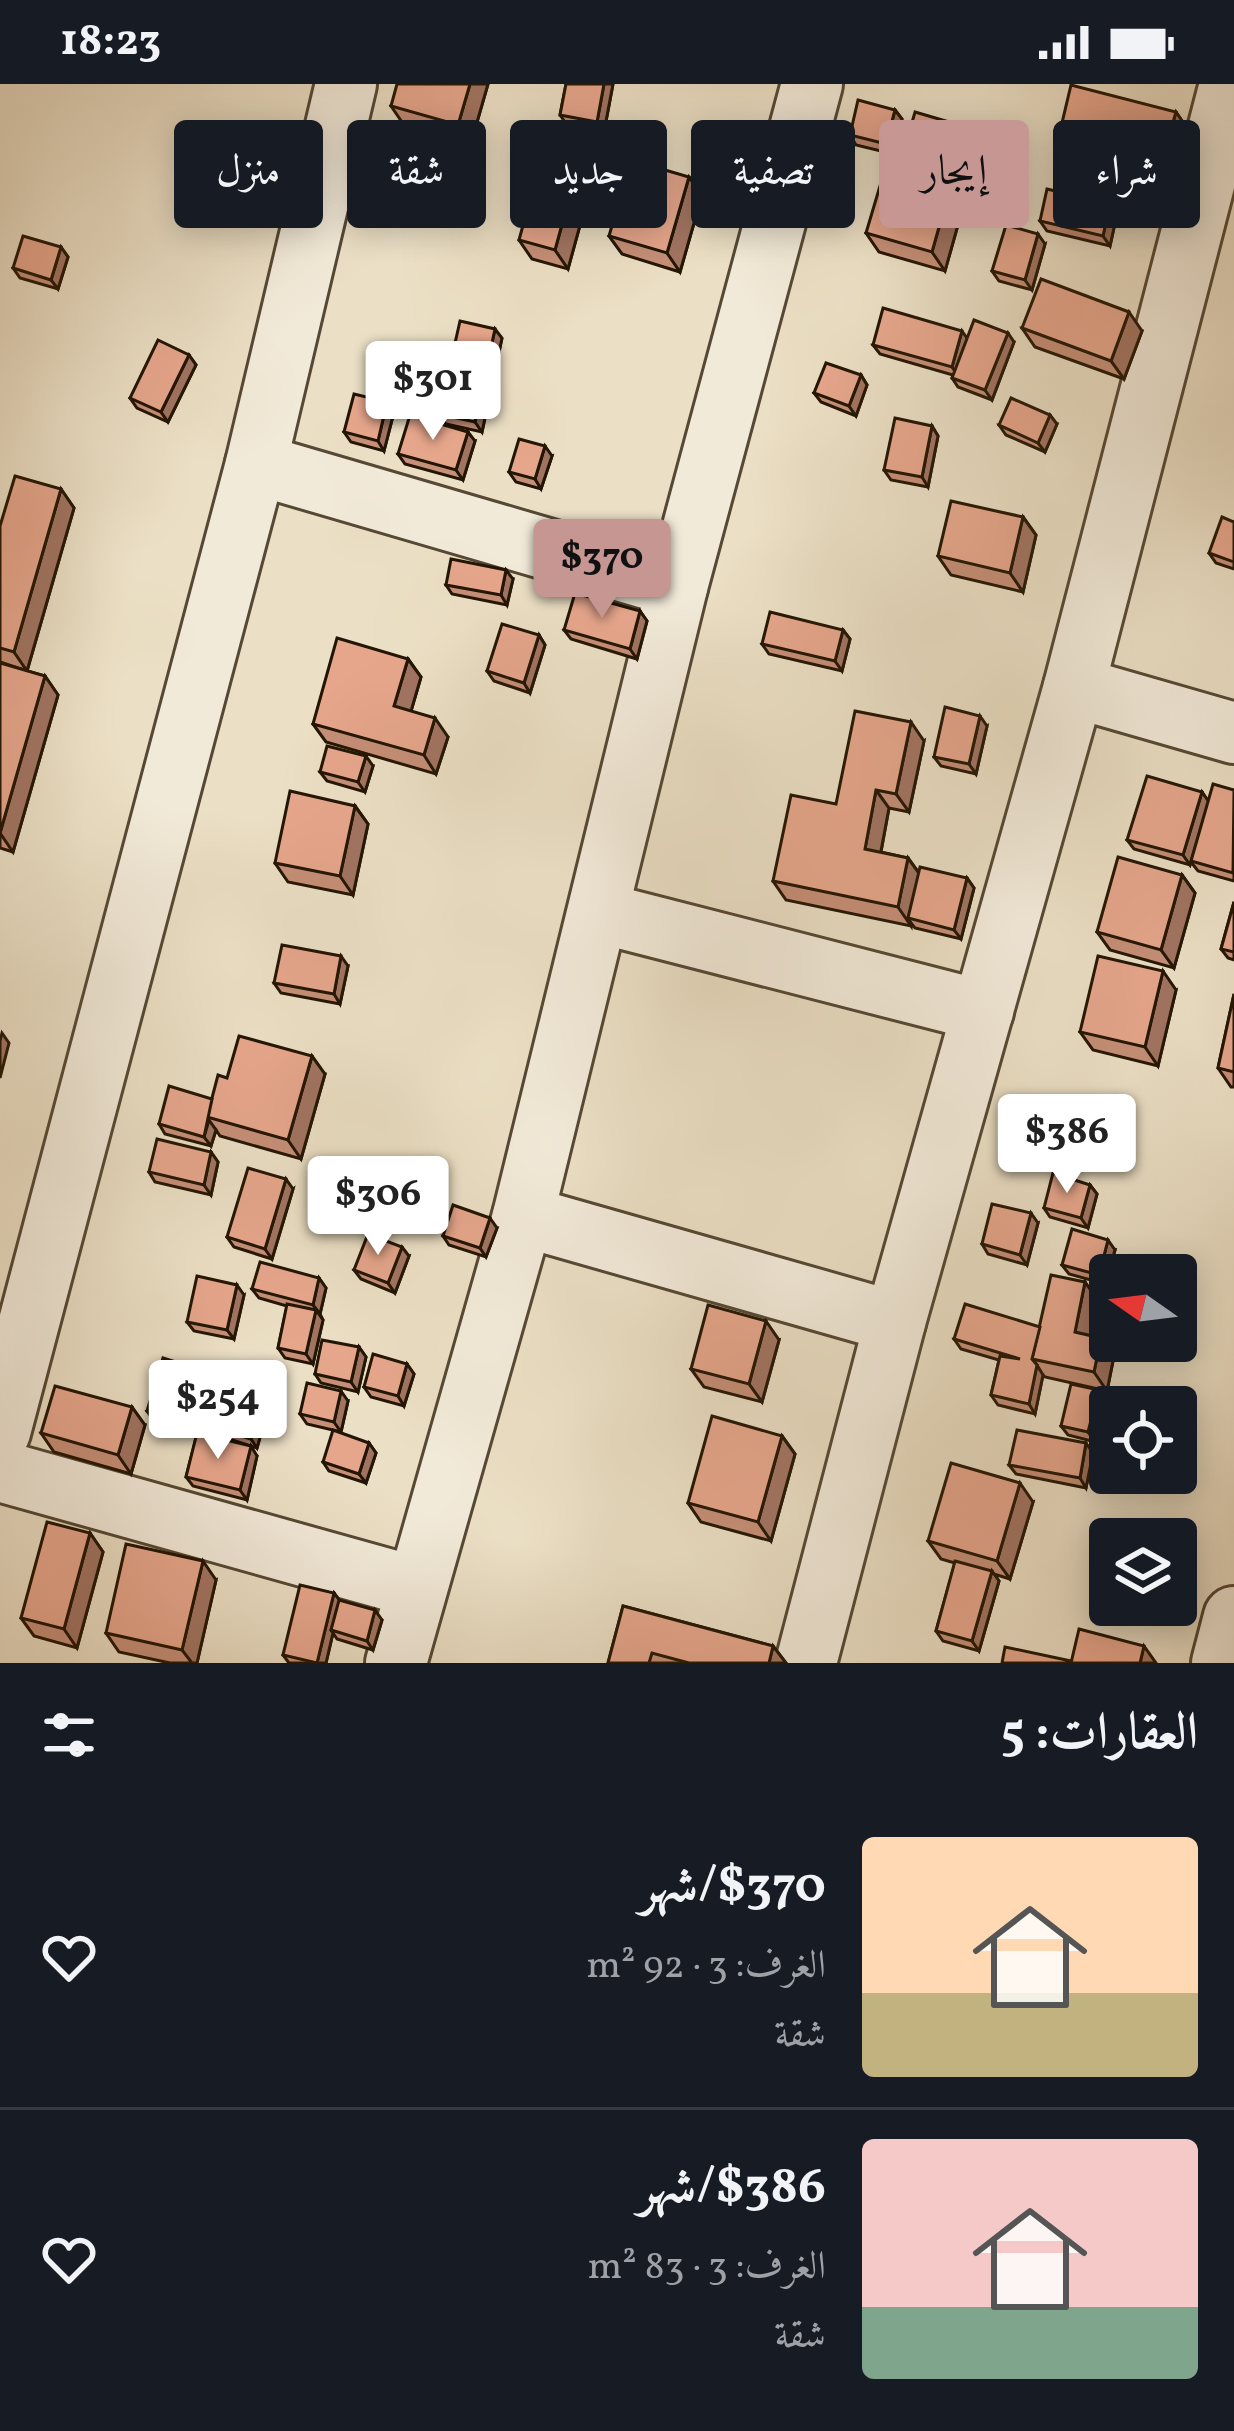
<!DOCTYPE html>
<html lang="ar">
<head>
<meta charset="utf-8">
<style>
	body { margin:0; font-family:Vollkorn,Amiri,serif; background:#242831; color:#f1f3f6; direction:rtl; height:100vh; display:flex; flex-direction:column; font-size:45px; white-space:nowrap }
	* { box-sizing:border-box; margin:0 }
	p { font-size:39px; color:#9ea1a6 }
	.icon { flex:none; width:66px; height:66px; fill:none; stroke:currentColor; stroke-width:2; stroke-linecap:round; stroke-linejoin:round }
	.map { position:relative; height:1579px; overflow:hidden; direction:ltr }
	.panel { display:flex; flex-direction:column; background:#171b24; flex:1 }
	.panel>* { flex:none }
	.top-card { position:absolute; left:36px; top:36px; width:1164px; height:108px; direction:rtl; display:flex; gap:24px }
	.needle { width:78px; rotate:284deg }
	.tools { position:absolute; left:1089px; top:1170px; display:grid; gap:24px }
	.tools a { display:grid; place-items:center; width:108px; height:108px; border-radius:12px; background:#171b24; box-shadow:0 6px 30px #0003; font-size:60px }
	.price { position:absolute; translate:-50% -102px; padding:0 27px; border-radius:12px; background:#fff; color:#222; font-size:39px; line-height:78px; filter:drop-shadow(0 3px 6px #0008) }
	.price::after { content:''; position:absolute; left:50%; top:72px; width:36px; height:27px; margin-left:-18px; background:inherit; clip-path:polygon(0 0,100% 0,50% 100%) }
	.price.current { background:#c59692; color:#111 }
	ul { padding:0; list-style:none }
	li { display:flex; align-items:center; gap:36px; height:300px; padding:0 36px }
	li+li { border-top:3px solid #363941 }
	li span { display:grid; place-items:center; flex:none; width:336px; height:240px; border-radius:12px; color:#555 }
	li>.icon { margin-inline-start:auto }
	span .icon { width:144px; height:144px; fill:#fffc; stroke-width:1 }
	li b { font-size:51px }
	h2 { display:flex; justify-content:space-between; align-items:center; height:144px; padding:0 36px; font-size:51px }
	.tag { padding:0 42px; border-radius:12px; background:#171b24; box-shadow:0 6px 30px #0003; font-size:42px; line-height:108px }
	.tag.current { background:#c59692; color:#111 }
	.status { display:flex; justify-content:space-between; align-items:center; height:84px; padding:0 60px; background:#171b24; direction:ltr }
	.status svg { height:33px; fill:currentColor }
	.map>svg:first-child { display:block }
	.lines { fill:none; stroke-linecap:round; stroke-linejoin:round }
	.minor-casing { stroke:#554834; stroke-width:66 }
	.minor { stroke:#f2ead9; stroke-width:60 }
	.wall { fill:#c68f78; stroke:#231504; stroke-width:3 }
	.shaded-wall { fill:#a17462; stroke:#231504; stroke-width:3 }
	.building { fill:#e6a68c; stroke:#231504; stroke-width:3 }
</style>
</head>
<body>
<div class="status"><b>18:23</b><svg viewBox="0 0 49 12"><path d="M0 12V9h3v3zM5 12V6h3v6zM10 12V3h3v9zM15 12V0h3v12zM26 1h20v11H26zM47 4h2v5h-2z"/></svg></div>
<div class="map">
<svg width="1234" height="1579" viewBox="0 0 1234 1579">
	<rect width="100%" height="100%" fill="#ebdfc5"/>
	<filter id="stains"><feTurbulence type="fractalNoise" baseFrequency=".00167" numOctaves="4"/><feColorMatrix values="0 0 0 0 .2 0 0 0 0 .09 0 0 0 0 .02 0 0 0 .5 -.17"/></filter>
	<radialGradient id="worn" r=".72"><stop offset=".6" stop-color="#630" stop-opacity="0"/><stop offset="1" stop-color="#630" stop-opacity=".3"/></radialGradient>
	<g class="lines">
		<defs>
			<g id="minor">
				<path d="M256,380L677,503"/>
				<path d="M1074,603L1234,649"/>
				<path d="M601,829L983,927"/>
				<path d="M523,1132L895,1238"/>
				<path d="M0,1348L256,380L346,0"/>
				<path d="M0,1387L415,1503"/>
				<path d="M396,1579L523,1132L677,503L812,0"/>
				<path d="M806,1579L895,1238L1074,603L1230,0"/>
				<path d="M1222,1579L1234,1533"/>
			</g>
		</defs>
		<use href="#minor" class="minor-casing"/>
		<use href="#minor" class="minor"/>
	</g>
	<g class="wall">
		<path d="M488,0L471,59L404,41L391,22Z"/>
		<path d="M566,0H613L604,48L567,41L560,31Z"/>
		<path d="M895,26L902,35L893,70L856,61L850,51Z"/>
		<path d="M1176,28L1189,47L1178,85L1075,57L1062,39Z"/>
		<path d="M987,57L976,94L910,76L904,66Z"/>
		<path d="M583,64L596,83L568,185L532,175L519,156Z"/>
		<path d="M950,104L963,123L945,187L879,168L866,149Z"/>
		<path d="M702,111L680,188L622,170L609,152Z"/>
		<path d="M1117,130L1110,162L1047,147L1040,137Z"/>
		<path d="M1045,160L1032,206L999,197L992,187Z"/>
		<path d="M61,163L68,173L58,205L20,194L13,184Z"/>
		<path d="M1022,244L1142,247L1124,295L1035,263Z"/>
		<path d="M502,254L482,348L446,340L439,330Z"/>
		<path d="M967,254L1014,258L992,316L958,303L952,294L953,291L880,270L873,261Z"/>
		<path d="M189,271L196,281L168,338L137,324L130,314Z"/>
		<path d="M861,291L867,301L856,332L821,318L814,309Z"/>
		<path d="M394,328L384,367L351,358L344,348Z"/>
		<path d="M1057,340L1045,368L1006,351L999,341Z"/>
		<path d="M932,342L938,352L928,403L891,396L884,386Z"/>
		<path d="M475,357L463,396L405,380L398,370Z"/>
		<path d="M552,372L541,405L516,398L509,388Z"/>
		<path d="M61,405L74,424L27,587L0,578V442Z"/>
		<path d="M1023,433L1036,451L1023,508L951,491L938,472Z"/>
		<path d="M1234,438V485L1216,479L1209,469Z"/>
		<path d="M513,495L507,521L452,510L446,501Z"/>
		<path d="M640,527L647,537L637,575L571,555L564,546Z"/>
		<path d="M843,546L850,555L842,587L769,570L762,560Z"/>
		<path d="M539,551L545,561L530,609L494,597L487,587Z"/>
		<path d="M408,575L421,593L411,627L448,653L436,690L326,658L313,640Z"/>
		<path d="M0,579L45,592L58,611L13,768L0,764Z"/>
		<path d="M987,642L976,690L941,682L934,673Z"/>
		<path d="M924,657L909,728L889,724L881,768L908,774L919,789L967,794L974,804L961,855L915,844L911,839V842L786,816L773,797L836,720Z"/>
		<path d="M373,682L365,708L327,697L320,688Z"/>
		<path d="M1234,706V797L1198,787L1191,778L1190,781L1134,765L1127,756L1202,708L1208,717Z"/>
		<path d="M355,722L368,740L353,811L288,798L275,779Z"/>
		<path d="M1182,791L1195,809L1174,884L1110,866L1097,848Z"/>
		<path d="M1234,818V876L1228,874L1221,865Z"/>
		<path d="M348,882L340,920L281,909L274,899Z"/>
		<path d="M1176,906L1158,982L1093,966L1080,948Z"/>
		<path d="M1234,910V1003H1231L1218,984Z"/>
		<path d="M325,990L301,1075L220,1052L216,1046L211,1062L165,1050L159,1040L212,1015L227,994Z"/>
		<path d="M211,1068L218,1078L211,1111L155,1098L149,1088Z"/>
		<path d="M1090,1101L1097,1110L1088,1144L1050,1133L1044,1124Z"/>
		<path d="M293,1105L272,1175L234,1163L227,1153Z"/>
		<path d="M386,1114L378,1145L339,1136L332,1126Z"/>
		<path d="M1038,1139L1027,1181L988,1170L982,1160Z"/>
		<path d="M497,1144L486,1173L449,1161L443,1152Z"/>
		<path d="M1115,1166L1105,1200L1069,1190L1062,1181Z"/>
		<path d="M409,1172L395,1209L361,1195L354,1186Z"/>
		<path d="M319,1194L326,1204L320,1230L323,1236L313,1280L285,1274L278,1264L287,1222L259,1214L252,1205Z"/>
		<path d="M1085,1198L1098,1217L1091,1251L1114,1272L1107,1307L1045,1293L1043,1291L1035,1330L998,1321L991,1311L999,1276L961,1265L954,1255L1040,1243Z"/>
		<path d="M244,1211L234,1255L194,1247L187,1238Z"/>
		<path d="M779,1256L762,1318L704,1303L691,1285Z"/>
		<path d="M359,1263L366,1273L358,1308L321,1299L315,1290Z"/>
		<path d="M407,1280L414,1290L404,1322L371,1313L364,1303Z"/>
		<path d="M275,1300L257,1364L229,1355L222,1346Z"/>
		<path d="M227,1302L212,1353L257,1372L247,1416L193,1402L186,1393L197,1350L154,1337L147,1327Z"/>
		<path d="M1105,1316L1095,1358L1068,1351L1061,1342Z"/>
		<path d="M348,1317L341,1348L307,1340L300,1330Z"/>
		<path d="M145,1341L131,1390L54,1368L41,1349Z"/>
		<path d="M782,1352L795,1370L771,1457L701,1438L688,1419Z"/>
		<path d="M369,1359L376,1369L366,1399L329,1387L323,1378Z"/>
		<path d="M1093,1369L1086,1404L1016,1390L1009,1381Z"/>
		<path d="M1033,1418L1010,1495L994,1490L999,1497L979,1567L943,1557L936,1547L955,1479L941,1475L928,1457Z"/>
		<path d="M90,1449L103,1468L77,1564L34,1552L21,1534Z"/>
		<path d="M216,1496L197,1579H170L119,1568L106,1549Z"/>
		<path d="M334,1509L339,1516L382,1536L373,1566L337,1555L333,1549L326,1579H289L283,1571Z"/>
		<path d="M623,1522L773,1562L786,1579H608Z"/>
	</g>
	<g class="shaded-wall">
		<path d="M470,0H488L471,59L458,41Z"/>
		<path d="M604,0H613L604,48L597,38Z"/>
		<path d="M895,26L902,35L893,70L886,60Z"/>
		<path d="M1176,28L1189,47L1178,85L1165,66Z"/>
		<path d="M980,47L987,57L976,94L969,85Z"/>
		<path d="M583,64L596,83L568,185L555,166Z"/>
		<path d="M689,93L702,111L680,188L667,169Z"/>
		<path d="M950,104L963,123L945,187L932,168Z"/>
		<path d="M1110,120L1117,130L1110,162L1103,152Z"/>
		<path d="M1038,150L1045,160L1032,206L1025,196Z"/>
		<path d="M61,163L68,173L58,205L51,196Z"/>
		<path d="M1129,228L1142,247L1124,295L1111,277Z"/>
		<path d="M495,245L502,254L482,348L475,338Z"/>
		<path d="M962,247L969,257L959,293L952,283Z"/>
		<path d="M1008,249L1014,258L992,316L985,306Z"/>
		<path d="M189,271L196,281L168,338L161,328Z"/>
		<path d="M861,291L867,301L856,332L849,322Z"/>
		<path d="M387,318L394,328L384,367L378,357Z"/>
		<path d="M1050,331L1057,340L1045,368L1038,359Z"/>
		<path d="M932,342L938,352L928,403L922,393Z"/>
		<path d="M468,348L475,357L463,396L456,386Z"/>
		<path d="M545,362L552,372L541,405L535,395Z"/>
		<path d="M61,405L74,424L27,587L14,568Z"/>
		<path d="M1023,433L1036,451L1023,508L1010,489Z"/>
		<path d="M506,486L513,495L507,521L501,511Z"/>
		<path d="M640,527L647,537L637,575L630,565Z"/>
		<path d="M843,546L850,555L842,587L835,577Z"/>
		<path d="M539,551L545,561L530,609L524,599Z"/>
		<path d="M408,575L421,593L407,641L394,622Z"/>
		<path d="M45,592L58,611L13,768L0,749Z"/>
		<path d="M980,632L987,642L976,690L969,680Z"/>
		<path d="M435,634L448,653L436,690L424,671Z"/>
		<path d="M911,638L924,657L909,728L896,710Z"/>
		<path d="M366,672L373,682L365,708L358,698Z"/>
		<path d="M876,706L889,724L878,783L865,765Z"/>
		<path d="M1202,708L1209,718L1190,781L1183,771Z"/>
		<path d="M355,722L368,740L353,811L340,792Z"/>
		<path d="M908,774L921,792L908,834L911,839V842L898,823Z"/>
		<path d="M1182,791L1195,809L1174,884L1161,866Z"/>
		<path d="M967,794L974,804L961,855L954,846Z"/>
		<path d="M341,872L348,882L340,920L334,910Z"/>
		<path d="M1163,887L1176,906L1158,982L1145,963Z"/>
		<path d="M2,949L9,959L0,994V957Z"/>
		<path d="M312,972L325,990L301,1075L288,1056Z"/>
		<path d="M209,1036L216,1046L211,1062L204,1053Z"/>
		<path d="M211,1068L218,1078L211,1111L204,1101Z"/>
		<path d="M286,1095L293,1105L272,1175L265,1165Z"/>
		<path d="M1090,1101L1097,1110L1088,1144L1081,1134Z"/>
		<path d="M379,1104L386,1114L378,1145L371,1136Z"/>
		<path d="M1031,1129L1038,1139L1027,1181L1020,1171Z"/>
		<path d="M490,1134L497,1144L486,1173L480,1164Z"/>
		<path d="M1108,1156L1115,1166L1105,1200L1099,1191Z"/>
		<path d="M402,1163L409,1172L395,1209L388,1199Z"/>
		<path d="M319,1194L326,1204L320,1230L313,1221Z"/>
		<path d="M1085,1198L1098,1217L1088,1266L1075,1248Z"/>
		<path d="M237,1201L244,1211L234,1255L227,1246Z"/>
		<path d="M316,1226L323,1236L313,1280L306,1270Z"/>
		<path d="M766,1237L779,1256L762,1318L749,1300Z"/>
		<path d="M1101,1254L1114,1272L1107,1307L1094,1288Z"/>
		<path d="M359,1263L366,1273L358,1308L351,1298Z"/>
		<path d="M407,1280L414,1290L404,1322L398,1312Z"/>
		<path d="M1037,1281L1043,1291L1035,1330L1029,1320Z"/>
		<path d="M268,1291L275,1300L257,1364L251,1355Z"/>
		<path d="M220,1292L227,1302L211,1354L204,1344Z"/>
		<path d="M1099,1306L1105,1316L1095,1358L1088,1348Z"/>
		<path d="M341,1307L348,1317L341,1348L334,1338Z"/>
		<path d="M132,1323L145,1341L131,1390L118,1371Z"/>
		<path d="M782,1352L795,1370L771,1457L758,1438Z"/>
		<path d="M369,1359L376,1369L366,1399L359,1390Z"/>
		<path d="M1086,1359L1093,1369L1086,1404L1080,1394Z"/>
		<path d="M251,1362L257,1372L247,1416L240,1406Z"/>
		<path d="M1020,1399L1033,1418L1010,1495L997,1477Z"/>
		<path d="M90,1449L103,1468L77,1564L64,1545Z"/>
		<path d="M203,1477L216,1496L197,1579H192L182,1566Z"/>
		<path d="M992,1487L999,1497L979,1567L972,1557Z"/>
		<path d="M334,1509L341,1518L331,1546L333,1549L326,1579H317Z"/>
		<path d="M375,1526L382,1536L373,1566L367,1557Z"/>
		<path d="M773,1562L786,1579H769Z"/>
		<path d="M1144,1562L1156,1579H1140Z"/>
	</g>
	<g class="building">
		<path d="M397,0H470L458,41L391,22Z"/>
		<path d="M566,0H604L597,38L560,31Z"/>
		<path d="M1071,1L1176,28L1165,66L1062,39Z"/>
		<path d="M858,16L895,26L886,60L850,51Z"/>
		<path d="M915,28L980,47L969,85L904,66Z"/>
		<path d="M547,54L583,64L555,166L519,156Z"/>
		<path d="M631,76L689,93L667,169L609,152Z"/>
		<path d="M885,85L950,104L932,168L866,149Z"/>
		<path d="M1047,105L1110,120L1103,152L1040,137Z"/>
		<path d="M1006,141L1038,150L1025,196L992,187Z"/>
		<path d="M23,152L61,163L51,196L13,184Z"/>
		<path d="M1041,195L1129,228L1111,277L1022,244Z"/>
		<path d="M883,224L962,247L952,283L873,261Z"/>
		<path d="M974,236L1008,249L985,306L952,294Z"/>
		<path d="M460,237L495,245L475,338L439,330Z"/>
		<path d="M158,256L189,271L161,328L130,314Z"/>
		<path d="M826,279L861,291L849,322L814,309Z"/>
		<path d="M354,310L387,318L378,357L344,348Z"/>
		<path d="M1011,314L1050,331L1038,359L999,341Z"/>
		<path d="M410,331L468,348L456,386L398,370Z"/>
		<path d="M895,334L932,342L922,393L884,386Z"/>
		<path d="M519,355L545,362L535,395L509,388Z"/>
		<path d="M15,392L61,405L14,568L0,564V442Z"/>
		<path d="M951,417L1023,433L1010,489L938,472Z"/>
		<path d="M1222,433L1234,438V478L1209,469Z"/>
		<path d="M451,475L506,486L501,511L446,501Z"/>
		<path d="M575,509L640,527L630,565L564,546Z"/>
		<path d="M770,528L843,546L835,577L762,560Z"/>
		<path d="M502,540L539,551L524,599L487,587Z"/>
		<path d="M337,554L408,575L394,622L435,634L424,671L313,640Z"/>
		<path d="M0,579L45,592L0,749Z"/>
		<path d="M945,623L980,632L969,680L934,673Z"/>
		<path d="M855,627L911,638L896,710L876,706L865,765L908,774L898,823L773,797L791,711L836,720Z"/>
		<path d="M327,662L366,672L358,698L320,688Z"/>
		<path d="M1147,692L1202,708L1183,771L1127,756Z"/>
		<path d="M1213,700L1234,706L1233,789L1191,777Z"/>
		<path d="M290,707L355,722L340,792L275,779Z"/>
		<path d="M1118,773L1182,791L1161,866L1097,848Z"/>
		<path d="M920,783L967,794L954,846L908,834Z"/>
		<path d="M1234,818V868L1221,865Z"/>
		<path d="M282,861L341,872L334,910L274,899Z"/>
		<path d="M1098,872L1163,887L1145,963L1080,948Z"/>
		<path d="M1234,910V988L1218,984Z"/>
		<path d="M239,952L312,972L288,1056L207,1033L218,991L227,994Z"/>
		<path d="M169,1002L212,1015L204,1053L159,1040Z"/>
		<path d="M157,1055L211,1068L204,1101L149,1088Z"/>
		<path d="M248,1084L286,1095L265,1165L227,1153Z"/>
		<path d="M1053,1089L1090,1101L1081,1134L1044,1124Z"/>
		<path d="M340,1094L379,1104L371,1136L332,1126Z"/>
		<path d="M992,1120L1031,1129L1020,1171L982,1160Z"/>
		<path d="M453,1121L490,1134L480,1164L443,1152Z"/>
		<path d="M1072,1145L1108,1156L1099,1191L1062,1181Z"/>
		<path d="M368,1150L402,1163L388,1199L354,1186Z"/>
		<path d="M260,1178L319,1194L313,1221L252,1205Z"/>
		<path d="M1051,1191L1085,1198L1075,1248L1101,1254L1094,1288L1032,1275Z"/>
		<path d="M197,1192L237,1201L227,1246L187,1238Z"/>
		<path d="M287,1220L316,1226L306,1270L278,1264Z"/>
		<path d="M965,1220L1040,1243L1032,1275L1037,1281L1029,1320L991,1311L1000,1272L1020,1275L954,1255Z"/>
		<path d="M708,1221L766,1237L749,1300L691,1285Z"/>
		<path d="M322,1256L359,1263L351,1298L315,1290Z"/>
		<path d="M373,1270L407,1280L398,1312L364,1303Z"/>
		<path d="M163,1274L220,1292L204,1344L147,1327Z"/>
		<path d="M240,1282L268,1291L251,1355L222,1346Z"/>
		<path d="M307,1299L341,1307L334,1338L300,1330Z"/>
		<path d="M1071,1300L1099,1306L1088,1348L1061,1342Z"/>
		<path d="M55,1302L132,1323L118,1371L41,1349Z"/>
		<path d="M712,1332L782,1352L758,1438L688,1419Z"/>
		<path d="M333,1346L369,1359L359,1390L323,1378Z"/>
		<path d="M1017,1346L1086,1359L1080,1394L1009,1381Z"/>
		<path d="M197,1349L251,1362L240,1406L186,1393Z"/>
		<path d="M951,1379L1020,1399L997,1477L928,1457Z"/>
		<path d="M47,1438L90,1449L64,1545L21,1534Z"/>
		<path d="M126,1460L203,1477L182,1566L106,1549Z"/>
		<path d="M955,1477L992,1487L972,1557L936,1547Z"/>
		<path d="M300,1501L334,1509L317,1579L283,1571Z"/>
		<path d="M339,1516L375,1526L367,1557L331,1546Z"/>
		<path d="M623,1522L773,1562L769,1579H689L652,1569L649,1579H608Z"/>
		<path d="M1079,1545L1144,1562L1140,1579H1071Z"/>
		<path d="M1005,1563L1071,1577V1579H1002Z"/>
	</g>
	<rect width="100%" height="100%" filter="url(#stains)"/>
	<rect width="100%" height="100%" fill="url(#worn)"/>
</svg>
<div class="tools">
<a><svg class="needle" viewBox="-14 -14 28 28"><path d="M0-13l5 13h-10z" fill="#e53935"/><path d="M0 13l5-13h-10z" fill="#9ea1a6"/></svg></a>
<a><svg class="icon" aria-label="locate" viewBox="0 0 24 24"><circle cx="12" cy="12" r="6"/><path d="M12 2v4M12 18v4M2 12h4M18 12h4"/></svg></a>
<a><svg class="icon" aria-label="layers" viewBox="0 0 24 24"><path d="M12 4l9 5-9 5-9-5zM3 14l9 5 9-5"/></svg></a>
</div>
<b class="price" style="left:433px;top:359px">$301</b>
<b class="price current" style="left:602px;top:537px">$370</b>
<b class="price" style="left:1067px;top:1112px">$386</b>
<b class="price" style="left:378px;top:1174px">$306</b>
<b class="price" style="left:218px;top:1378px">$254</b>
<div class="top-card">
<a class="tag">شراء</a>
<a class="tag current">إيجار</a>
<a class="tag">تصفية</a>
<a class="tag">جديد</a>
<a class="tag">شقة</a>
<a class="tag">منزل</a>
</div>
</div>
<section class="panel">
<h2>العقارات: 5<svg class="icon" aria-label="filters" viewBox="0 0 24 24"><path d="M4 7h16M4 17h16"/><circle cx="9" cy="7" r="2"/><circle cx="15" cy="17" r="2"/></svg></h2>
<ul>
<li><span style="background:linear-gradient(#ffd9b3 65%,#c2b280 0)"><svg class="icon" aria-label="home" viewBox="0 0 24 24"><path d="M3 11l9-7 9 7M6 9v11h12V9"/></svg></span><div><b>$370/شهر</b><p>الغرف: 3 · 92 m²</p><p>شقة</p></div><svg class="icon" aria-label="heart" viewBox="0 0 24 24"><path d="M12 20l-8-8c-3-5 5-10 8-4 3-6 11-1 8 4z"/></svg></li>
<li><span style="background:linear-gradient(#f6c9c9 70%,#7fa58c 0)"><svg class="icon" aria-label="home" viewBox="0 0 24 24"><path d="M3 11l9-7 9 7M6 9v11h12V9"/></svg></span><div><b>$386/شهر</b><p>الغرف: 3 · 83 m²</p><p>شقة</p></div><svg class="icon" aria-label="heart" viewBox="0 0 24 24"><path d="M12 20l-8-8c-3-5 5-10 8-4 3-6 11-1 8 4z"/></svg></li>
</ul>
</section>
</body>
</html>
